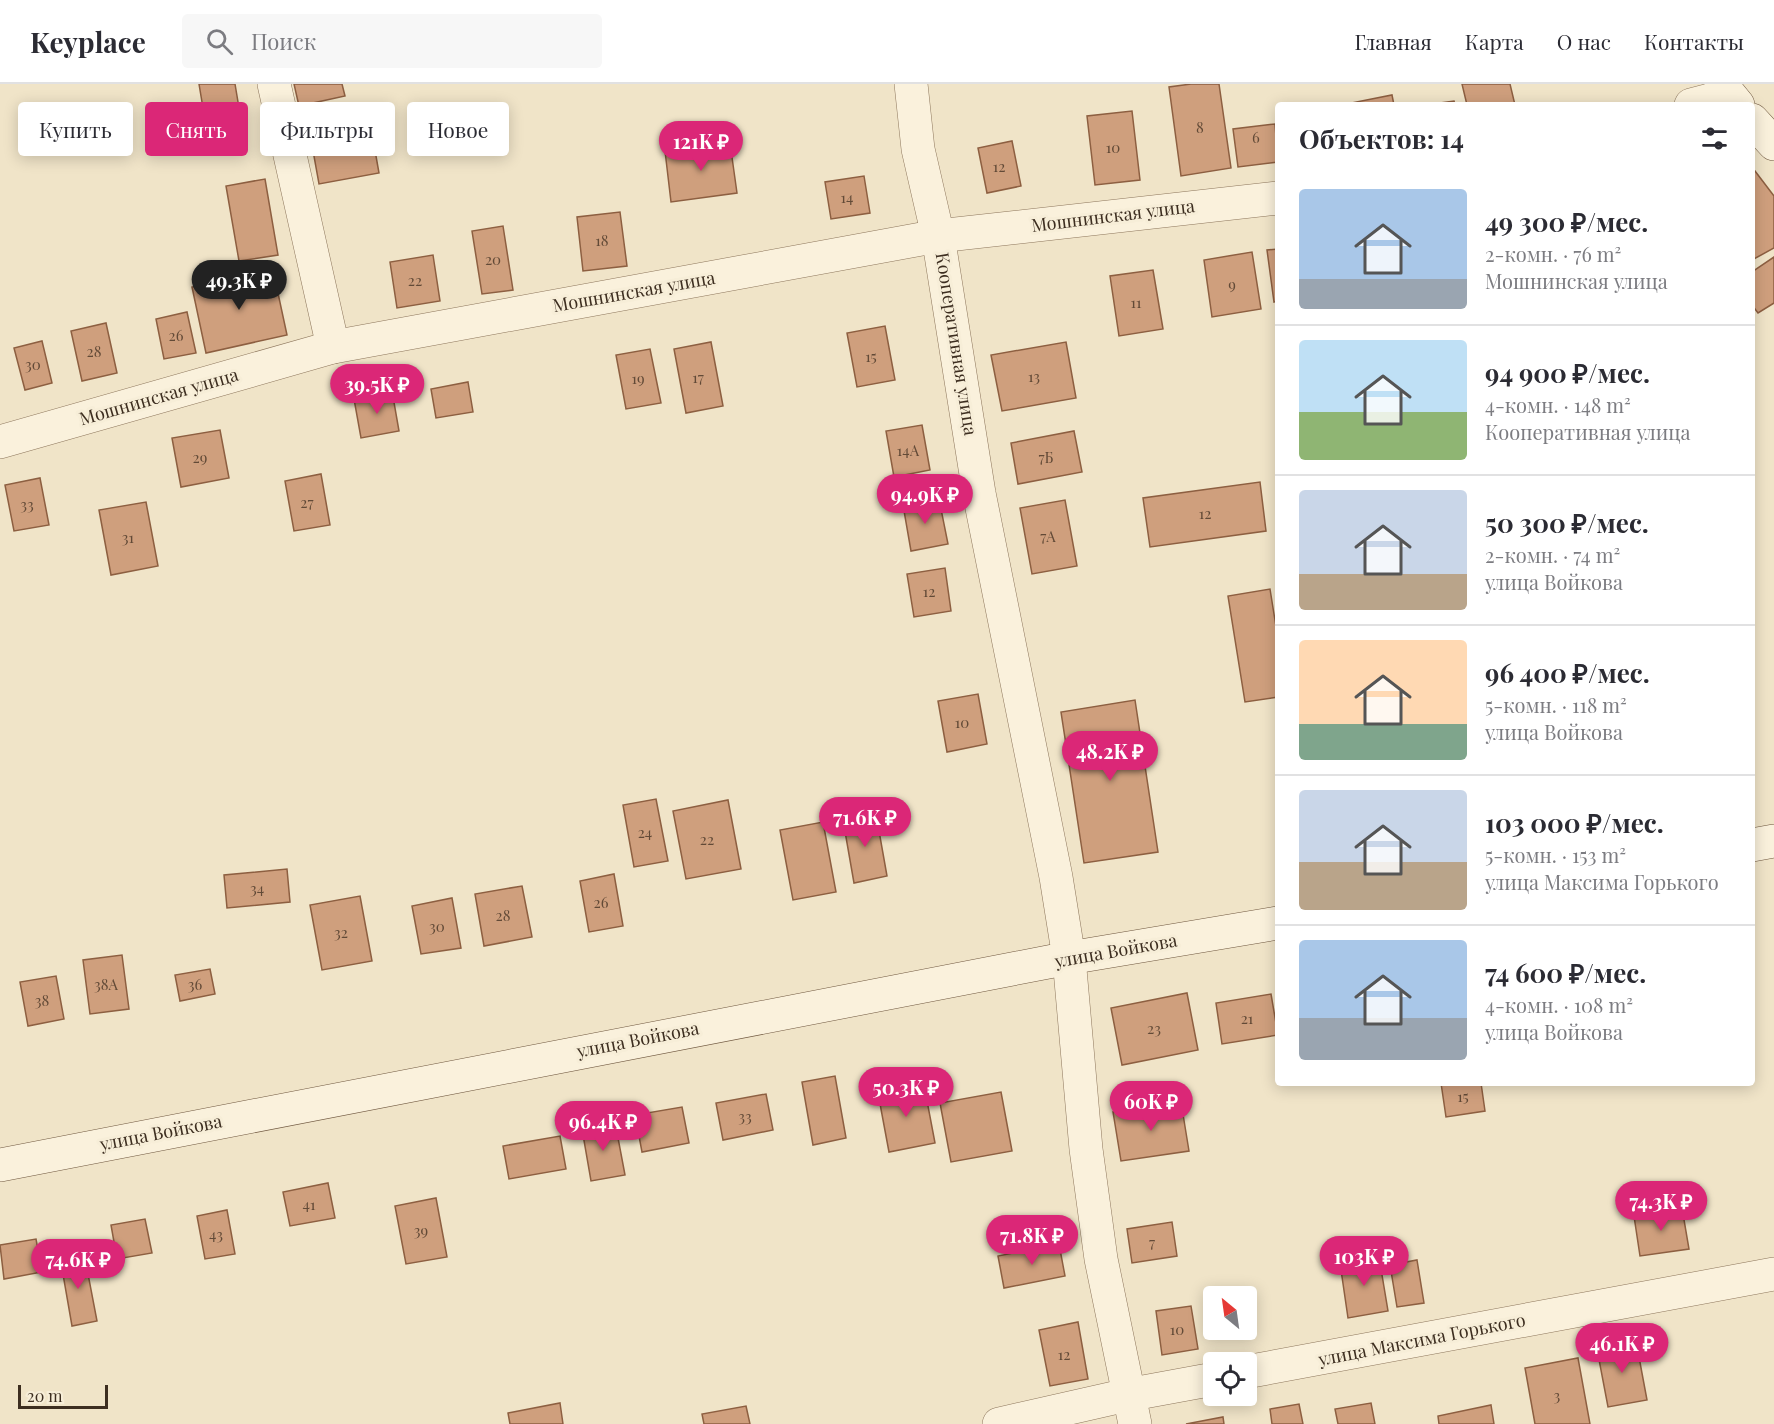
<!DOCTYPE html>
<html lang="ru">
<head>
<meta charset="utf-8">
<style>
	body { margin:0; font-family:"Playfair Display",serif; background:#f7f7f7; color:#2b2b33; height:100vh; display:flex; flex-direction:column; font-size:22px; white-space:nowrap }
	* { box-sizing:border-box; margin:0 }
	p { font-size:20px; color:#7c7c81 }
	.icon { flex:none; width:33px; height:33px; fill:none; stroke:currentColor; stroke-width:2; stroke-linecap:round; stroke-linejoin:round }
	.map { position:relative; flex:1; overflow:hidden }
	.panel { position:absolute; left:1275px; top:18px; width:480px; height:984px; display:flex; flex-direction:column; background:#fff; border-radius:6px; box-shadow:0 3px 15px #0003 }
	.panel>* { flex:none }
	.guide { position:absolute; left:18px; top:18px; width:570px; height:54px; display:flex; gap:12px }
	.needle { width:39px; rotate:331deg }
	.controls { position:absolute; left:1203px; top:1202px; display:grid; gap:12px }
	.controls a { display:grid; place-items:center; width:54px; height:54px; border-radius:6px; background:#fff; box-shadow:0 3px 15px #0003; font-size:30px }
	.scale { position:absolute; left:18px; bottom:15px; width:90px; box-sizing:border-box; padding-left:6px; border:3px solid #3d2e20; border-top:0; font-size:16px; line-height:21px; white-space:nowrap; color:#3d2e20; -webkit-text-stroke:4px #f7eed8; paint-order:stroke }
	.price { position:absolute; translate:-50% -51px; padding:0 14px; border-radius:21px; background:#db2777; color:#fff; font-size:20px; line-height:39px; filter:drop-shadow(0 2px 3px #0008) }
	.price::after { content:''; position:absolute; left:50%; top:36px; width:18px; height:14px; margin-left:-9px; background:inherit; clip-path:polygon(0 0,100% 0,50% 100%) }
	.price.on { background:#222; color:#fff }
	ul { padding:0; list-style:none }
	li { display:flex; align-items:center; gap:18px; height:150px; padding:0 24px }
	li+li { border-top:2px solid #e1e1e2 }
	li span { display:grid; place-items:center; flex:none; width:168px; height:120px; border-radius:6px; color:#555 }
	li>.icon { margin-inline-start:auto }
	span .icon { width:72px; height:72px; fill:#fffc; stroke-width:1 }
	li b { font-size:26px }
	h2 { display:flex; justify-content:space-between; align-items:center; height:72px; padding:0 24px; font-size:26px }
	.chip { padding:0 21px; border-radius:6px; background:#fff; box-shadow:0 3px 15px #0003; font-size:21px; line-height:54px }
	.chip.on { background:#db2777; color:#fff }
	header { display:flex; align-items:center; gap:36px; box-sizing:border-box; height:84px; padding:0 30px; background:#fff; border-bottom:2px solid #e1e1e2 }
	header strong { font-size:28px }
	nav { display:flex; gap:33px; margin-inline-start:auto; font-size:21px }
	.search { width:420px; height:54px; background:#f7f7f7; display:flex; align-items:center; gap:15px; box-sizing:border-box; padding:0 21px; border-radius:6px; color:#7c7c81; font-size:22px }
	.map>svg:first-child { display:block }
	.building { fill:#cf9f7d; stroke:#8d5f41; stroke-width:1.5 }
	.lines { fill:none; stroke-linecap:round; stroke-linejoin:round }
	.minor-casing { stroke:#8d765c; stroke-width:34 }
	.secondary-casing { stroke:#6f573f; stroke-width:34 }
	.minor { stroke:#faf1dc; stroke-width:33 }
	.secondary { stroke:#faf1dc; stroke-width:33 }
	.labels { text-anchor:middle; stroke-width:6; stroke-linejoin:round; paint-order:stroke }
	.number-label { font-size:15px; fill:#624a37 }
	.street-label { font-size:18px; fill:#3d2e20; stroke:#f7eed8 }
</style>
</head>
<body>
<header>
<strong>Keyplace</strong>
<div class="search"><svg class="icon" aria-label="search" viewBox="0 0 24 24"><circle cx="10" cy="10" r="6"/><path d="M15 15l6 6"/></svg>Поиск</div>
<nav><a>Главная</a><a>Карта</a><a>О нас</a><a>Контакты</a></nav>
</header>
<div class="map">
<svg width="1774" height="1340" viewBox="0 0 1774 1340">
	<rect width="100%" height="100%" fill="#f0e4c8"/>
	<g class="building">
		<path d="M199,0H235L240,30L205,36Z"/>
		<path d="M294,0H342L345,12L299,22Z"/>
		<path d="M1191,0H1219L1231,84L1181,92L1169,3Z"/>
		<path d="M1462,0H1510L1515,21H1467Z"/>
		<path d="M1392,11L1394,21H1351V19Z"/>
		<path d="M1454,17L1455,21H1425Z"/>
		<path d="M368,27L379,89L319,100L308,39Z"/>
		<path d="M1132,27L1140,96L1095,101L1087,32Z"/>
		<path d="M1275,40L1278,78L1238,83L1233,45Z"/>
		<path d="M1012,57L1021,102L987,109L978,64Z"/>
		<path d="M730,59L737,109L671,118L665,67Z"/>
		<path d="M1755,87L1774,112V164L1752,176V89Z"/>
		<path d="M864,92L870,129L831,135L825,98Z"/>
		<path d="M265,95L278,171L239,177L226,102Z"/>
		<path d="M620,128L627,182L583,187L577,133Z"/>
		<path d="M503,142L513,206L482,210L472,147Z"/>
		<path d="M1278,165V217L1274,218L1267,166Z"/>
		<path d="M1252,168L1261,225L1212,233L1204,176Z"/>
		<path d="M433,171L440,217L397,224L390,178Z"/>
		<path d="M1774,173V219L1758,229L1752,221V188Z"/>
		<path d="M273,186L287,251L206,269L192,203Z"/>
		<path d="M1153,186L1163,245L1119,252L1110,192Z"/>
		<path d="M187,228L196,269L164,275L156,235Z"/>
		<path d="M106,239L117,289L82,297L71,247Z"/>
		<path d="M885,242L895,296L857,303L847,249Z"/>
		<path d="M42,257L52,299L25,306L14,264Z"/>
		<path d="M711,258L723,322L686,329L674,265Z"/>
		<path d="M1066,258L1076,314L1002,327L991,271Z"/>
		<path d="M650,265L661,319L626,325L616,271Z"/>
		<path d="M468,298L473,328L436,334L431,305Z"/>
		<path d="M392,307L399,347L361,354L354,315Z"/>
		<path d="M922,341L930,386L894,393L886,347Z"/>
		<path d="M220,346L229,394L181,403L172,354Z"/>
		<path d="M1074,347L1082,388L1018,400L1011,359Z"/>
		<path d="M321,390L330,441L294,447L285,397Z"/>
		<path d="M40,394L49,441L14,447L5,401Z"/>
		<path d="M1260,398L1266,447L1150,463L1143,414Z"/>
		<path d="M939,415L948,460L911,467L903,421Z"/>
		<path d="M1065,416L1077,482L1032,490L1020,424Z"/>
		<path d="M146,418L158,482L111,491L99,426Z"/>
		<path d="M945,484L951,527L914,533L907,490Z"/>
		<path d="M1270,505L1278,555V613L1245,618L1228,512Z"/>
		<path d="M978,610L987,660L947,668L938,617Z"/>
		<path d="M1135,616L1158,768L1084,779L1061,628Z"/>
		<path d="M656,715L668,777L634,783L623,721Z"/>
		<path d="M728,716L741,785L686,795L673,727Z"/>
		<path d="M876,730L887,792L854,799L843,736Z"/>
		<path d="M823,738L836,808L793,816L780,746Z"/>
		<path d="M287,785L290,818L227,824L224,791Z"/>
		<path d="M614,790L623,842L589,848L580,797Z"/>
		<path d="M522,802L532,853L484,862L475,810Z"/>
		<path d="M360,812L372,877L322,886L310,821Z"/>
		<path d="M452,814L461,864L421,870L412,822Z"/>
		<path d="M122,871L129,925L90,930L83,876Z"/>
		<path d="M210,885L215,910L180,917L175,891Z"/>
		<path d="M56,892L64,935L28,942L20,898Z"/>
		<path d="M1187,909L1198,966L1122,981L1111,924Z"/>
		<path d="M1271,910L1278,951L1222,960L1216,919Z"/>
		<path d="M835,992L846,1054L813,1061L802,998Z"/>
		<path d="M1441,999H1481L1485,1027L1446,1033Z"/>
		<path d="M924,1001L935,1059L889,1068L878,1009Z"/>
		<path d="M1001,1008L1012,1067L951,1078L940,1019Z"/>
		<path d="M766,1010L773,1046L723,1056L716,1019Z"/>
		<path d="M1181,1018L1189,1067L1121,1077L1113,1028Z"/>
		<path d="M682,1023L689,1059L642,1068L635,1031Z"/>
		<path d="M615,1038L625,1091L591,1097L582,1045Z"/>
		<path d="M560,1052L566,1085L509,1095L503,1062Z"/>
		<path d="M328,1099L335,1134L290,1142L283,1108Z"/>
		<path d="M436,1114L447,1173L406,1180L395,1122Z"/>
		<path d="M1682,1124L1689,1165L1640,1172L1634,1132Z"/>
		<path d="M227,1126L235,1170L205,1175L197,1132Z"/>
		<path d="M145,1135L152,1169L117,1175L111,1141Z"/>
		<path d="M1172,1138L1177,1172L1132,1179L1127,1145Z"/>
		<path d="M36,1155L42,1188L4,1195L0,1161Z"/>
		<path d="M1059,1160L1065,1192L1004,1204L998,1172Z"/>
		<path d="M84,1169L97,1237L72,1242L60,1173Z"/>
		<path d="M1379,1173L1388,1227L1348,1234L1340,1179Z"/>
		<path d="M1417,1176L1424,1219L1397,1223L1390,1181Z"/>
		<path d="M1191,1222L1198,1265L1162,1271L1156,1227Z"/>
		<path d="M1078,1238L1088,1295L1050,1302L1039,1246Z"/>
		<path d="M1636,1257L1647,1316L1608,1323L1597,1265Z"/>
		<path d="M1578,1274L1590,1340H1535L1525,1284Z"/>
		<path d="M560,1319L563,1340H510L508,1329Z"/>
		<path d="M1371,1319L1375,1340H1338L1335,1325Z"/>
		<path d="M1299,1320L1303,1340H1272L1270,1325Z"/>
		<path d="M1491,1321L1494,1340H1439L1438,1332Z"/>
		<path d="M746,1322L750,1340H704L702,1330Z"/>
		<path d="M1223,1333L1224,1340H1186Z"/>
	</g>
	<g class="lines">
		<defs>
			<g id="minor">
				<path d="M274,0L333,263"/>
				<path d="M911,0L918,65L938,152L979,409L1056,793L1069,874L1086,1065L1101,1175L1135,1340"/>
				<path d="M1691,21L1729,11"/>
				<path d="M0,358L333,263L938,152L1278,114"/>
				<path d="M1246,1288L1774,1190"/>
				<path d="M999,1340L1127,1311L1214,1295"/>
			</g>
			<g id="secondary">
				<path d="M1721,0L1738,21"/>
				<path d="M1752,36L1774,60"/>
				<path d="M1752,761L1774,757"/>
				<path d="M0,1081L1069,874L1278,839"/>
			</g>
		</defs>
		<use href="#minor" class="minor-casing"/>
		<use href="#secondary" class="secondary-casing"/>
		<use href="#minor" class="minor"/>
		<use href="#secondary" class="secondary"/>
	</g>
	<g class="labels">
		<g class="number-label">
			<text x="1200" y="49">8</text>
			<text x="1256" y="59">6</text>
			<text x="1113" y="69">10</text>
			<text x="999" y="88">12</text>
			<text x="847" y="119">14</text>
			<text x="602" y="162">18</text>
			<text x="493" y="181">20</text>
			<text x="415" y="202">22</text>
			<text x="1232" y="206">9</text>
			<text x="1136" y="224">11</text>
			<text x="176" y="257">26</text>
			<text x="94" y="273">28</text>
			<text x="871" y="278">15</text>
			<text x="33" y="286">30</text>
			<text x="1034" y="298">13</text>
			<text x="698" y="299">17</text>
			<text x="638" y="300">19</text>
			<text x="908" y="372">14А</text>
			<text x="200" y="379">29</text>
			<text x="1046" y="379">7Б</text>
			<text x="307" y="424">27</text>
			<text x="27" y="426">33</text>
			<text x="1205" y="435">12</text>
			<text x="1048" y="458">7А</text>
			<text x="128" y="459">31</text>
			<text x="929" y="513">12</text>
			<text x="962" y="644">10</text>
			<text x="645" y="754">24</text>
			<text x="707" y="761">22</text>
			<text x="257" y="810">34</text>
			<text x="601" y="824">26</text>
			<text x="503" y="837">28</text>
			<text x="437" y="848">30</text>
			<text x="341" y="854">32</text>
			<text x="106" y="906">38А</text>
			<text x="195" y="906">36</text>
			<text x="42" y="922">38</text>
			<text x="1247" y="940">21</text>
			<text x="1154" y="950">23</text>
			<text x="1463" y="1018">15</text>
			<text x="745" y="1038">33</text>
			<text x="309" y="1126">41</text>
			<text x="421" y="1152">39</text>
			<text x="216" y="1156">43</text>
			<text x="1152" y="1164">7</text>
			<text x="1177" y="1251">10</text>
			<text x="1064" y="1276">12</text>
			<text x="1557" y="1317">3</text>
		</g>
		<g class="street-label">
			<text transform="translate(1113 132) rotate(-7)" y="6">Мошнинская улица</text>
			<text transform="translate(634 208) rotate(-10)" y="6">Мошнинская улица</text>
			<text transform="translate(956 260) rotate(81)" y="6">Кооперативная улица</text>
			<text transform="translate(159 313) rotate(-16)" y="6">Мошнинская улица</text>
			<text transform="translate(1116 867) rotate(-10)" y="6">улица Войкова</text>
			<text transform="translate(638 956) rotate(-11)" y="6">улица Войкова</text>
			<text transform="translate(161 1049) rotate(-11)" y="6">улица Войкова</text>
			<text transform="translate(1422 1256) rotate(-11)" y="6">улица Максима Горького</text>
		</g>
	</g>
</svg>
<div class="controls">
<a><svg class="needle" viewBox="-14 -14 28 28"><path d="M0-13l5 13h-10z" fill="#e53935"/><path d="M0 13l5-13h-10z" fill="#7c7c81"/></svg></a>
<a><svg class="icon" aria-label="locate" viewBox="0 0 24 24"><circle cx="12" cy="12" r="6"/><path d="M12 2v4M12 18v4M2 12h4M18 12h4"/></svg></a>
</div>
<div class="scale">20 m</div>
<b class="price" style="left:701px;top:88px">121K ₽</b>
<b class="price on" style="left:239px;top:227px">49.3K ₽</b>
<b class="price" style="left:377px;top:331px">39.5K ₽</b>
<b class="price" style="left:925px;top:441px">94.9K ₽</b>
<b class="price" style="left:1110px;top:698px">48.2K ₽</b>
<b class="price" style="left:865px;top:764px">71.6K ₽</b>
<b class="price" style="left:906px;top:1034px">50.3K ₽</b>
<b class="price" style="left:1151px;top:1048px">60K ₽</b>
<b class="price" style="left:603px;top:1068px">96.4K ₽</b>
<b class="price" style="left:1661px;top:1148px">74.3K ₽</b>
<b class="price" style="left:1032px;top:1182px">71.8K ₽</b>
<b class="price" style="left:1364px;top:1203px">103K ₽</b>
<b class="price" style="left:78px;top:1206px">74.6K ₽</b>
<b class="price" style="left:1622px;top:1290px">46.1K ₽</b>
<div class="guide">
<a class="chip">Купить</a>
<a class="chip on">Снять</a>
<a class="chip">Фильтры</a>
<a class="chip">Новое</a>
</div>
<section class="panel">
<h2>Объектов: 14<svg class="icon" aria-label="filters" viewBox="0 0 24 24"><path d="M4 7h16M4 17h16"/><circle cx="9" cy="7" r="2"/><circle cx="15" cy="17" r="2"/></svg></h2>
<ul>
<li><span style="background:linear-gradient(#a9c7e8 75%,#9aa5b1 0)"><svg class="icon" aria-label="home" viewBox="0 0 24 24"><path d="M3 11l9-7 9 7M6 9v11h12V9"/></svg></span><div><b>49 300 ₽/мес.</b><p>2-комн. · 76 m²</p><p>Мошнинская улица</p></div></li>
<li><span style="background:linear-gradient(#bfe0f5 60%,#8fb573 0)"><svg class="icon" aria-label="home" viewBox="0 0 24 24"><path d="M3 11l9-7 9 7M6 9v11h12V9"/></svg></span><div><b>94 900 ₽/мес.</b><p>4-комн. · 148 m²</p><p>Кооперативная улица</p></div></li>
<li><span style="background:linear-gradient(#c9d6e8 70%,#b9a48a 0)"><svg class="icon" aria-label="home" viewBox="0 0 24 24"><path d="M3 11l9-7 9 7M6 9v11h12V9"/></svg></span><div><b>50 300 ₽/мес.</b><p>2-комн. · 74 m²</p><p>улица Войкова</p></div></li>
<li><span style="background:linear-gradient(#ffd9b3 70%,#7fa58c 0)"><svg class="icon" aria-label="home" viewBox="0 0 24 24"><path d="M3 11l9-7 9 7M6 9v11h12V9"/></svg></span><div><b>96 400 ₽/мес.</b><p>5-комн. · 118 m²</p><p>улица Войкова</p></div></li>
<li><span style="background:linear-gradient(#c9d6e8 60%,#b9a48a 0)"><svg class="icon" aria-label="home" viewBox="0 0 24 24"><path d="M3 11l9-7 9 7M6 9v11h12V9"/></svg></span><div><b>103 000 ₽/мес.</b><p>5-комн. · 153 m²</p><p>улица Максима Горького</p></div></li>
<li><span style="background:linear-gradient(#a9c7e8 65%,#9aa5b1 0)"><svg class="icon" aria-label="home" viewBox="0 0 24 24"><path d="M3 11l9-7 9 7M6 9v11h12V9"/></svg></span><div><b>74 600 ₽/мес.</b><p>4-комн. · 108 m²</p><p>улица Войкова</p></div></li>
</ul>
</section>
</div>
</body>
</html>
